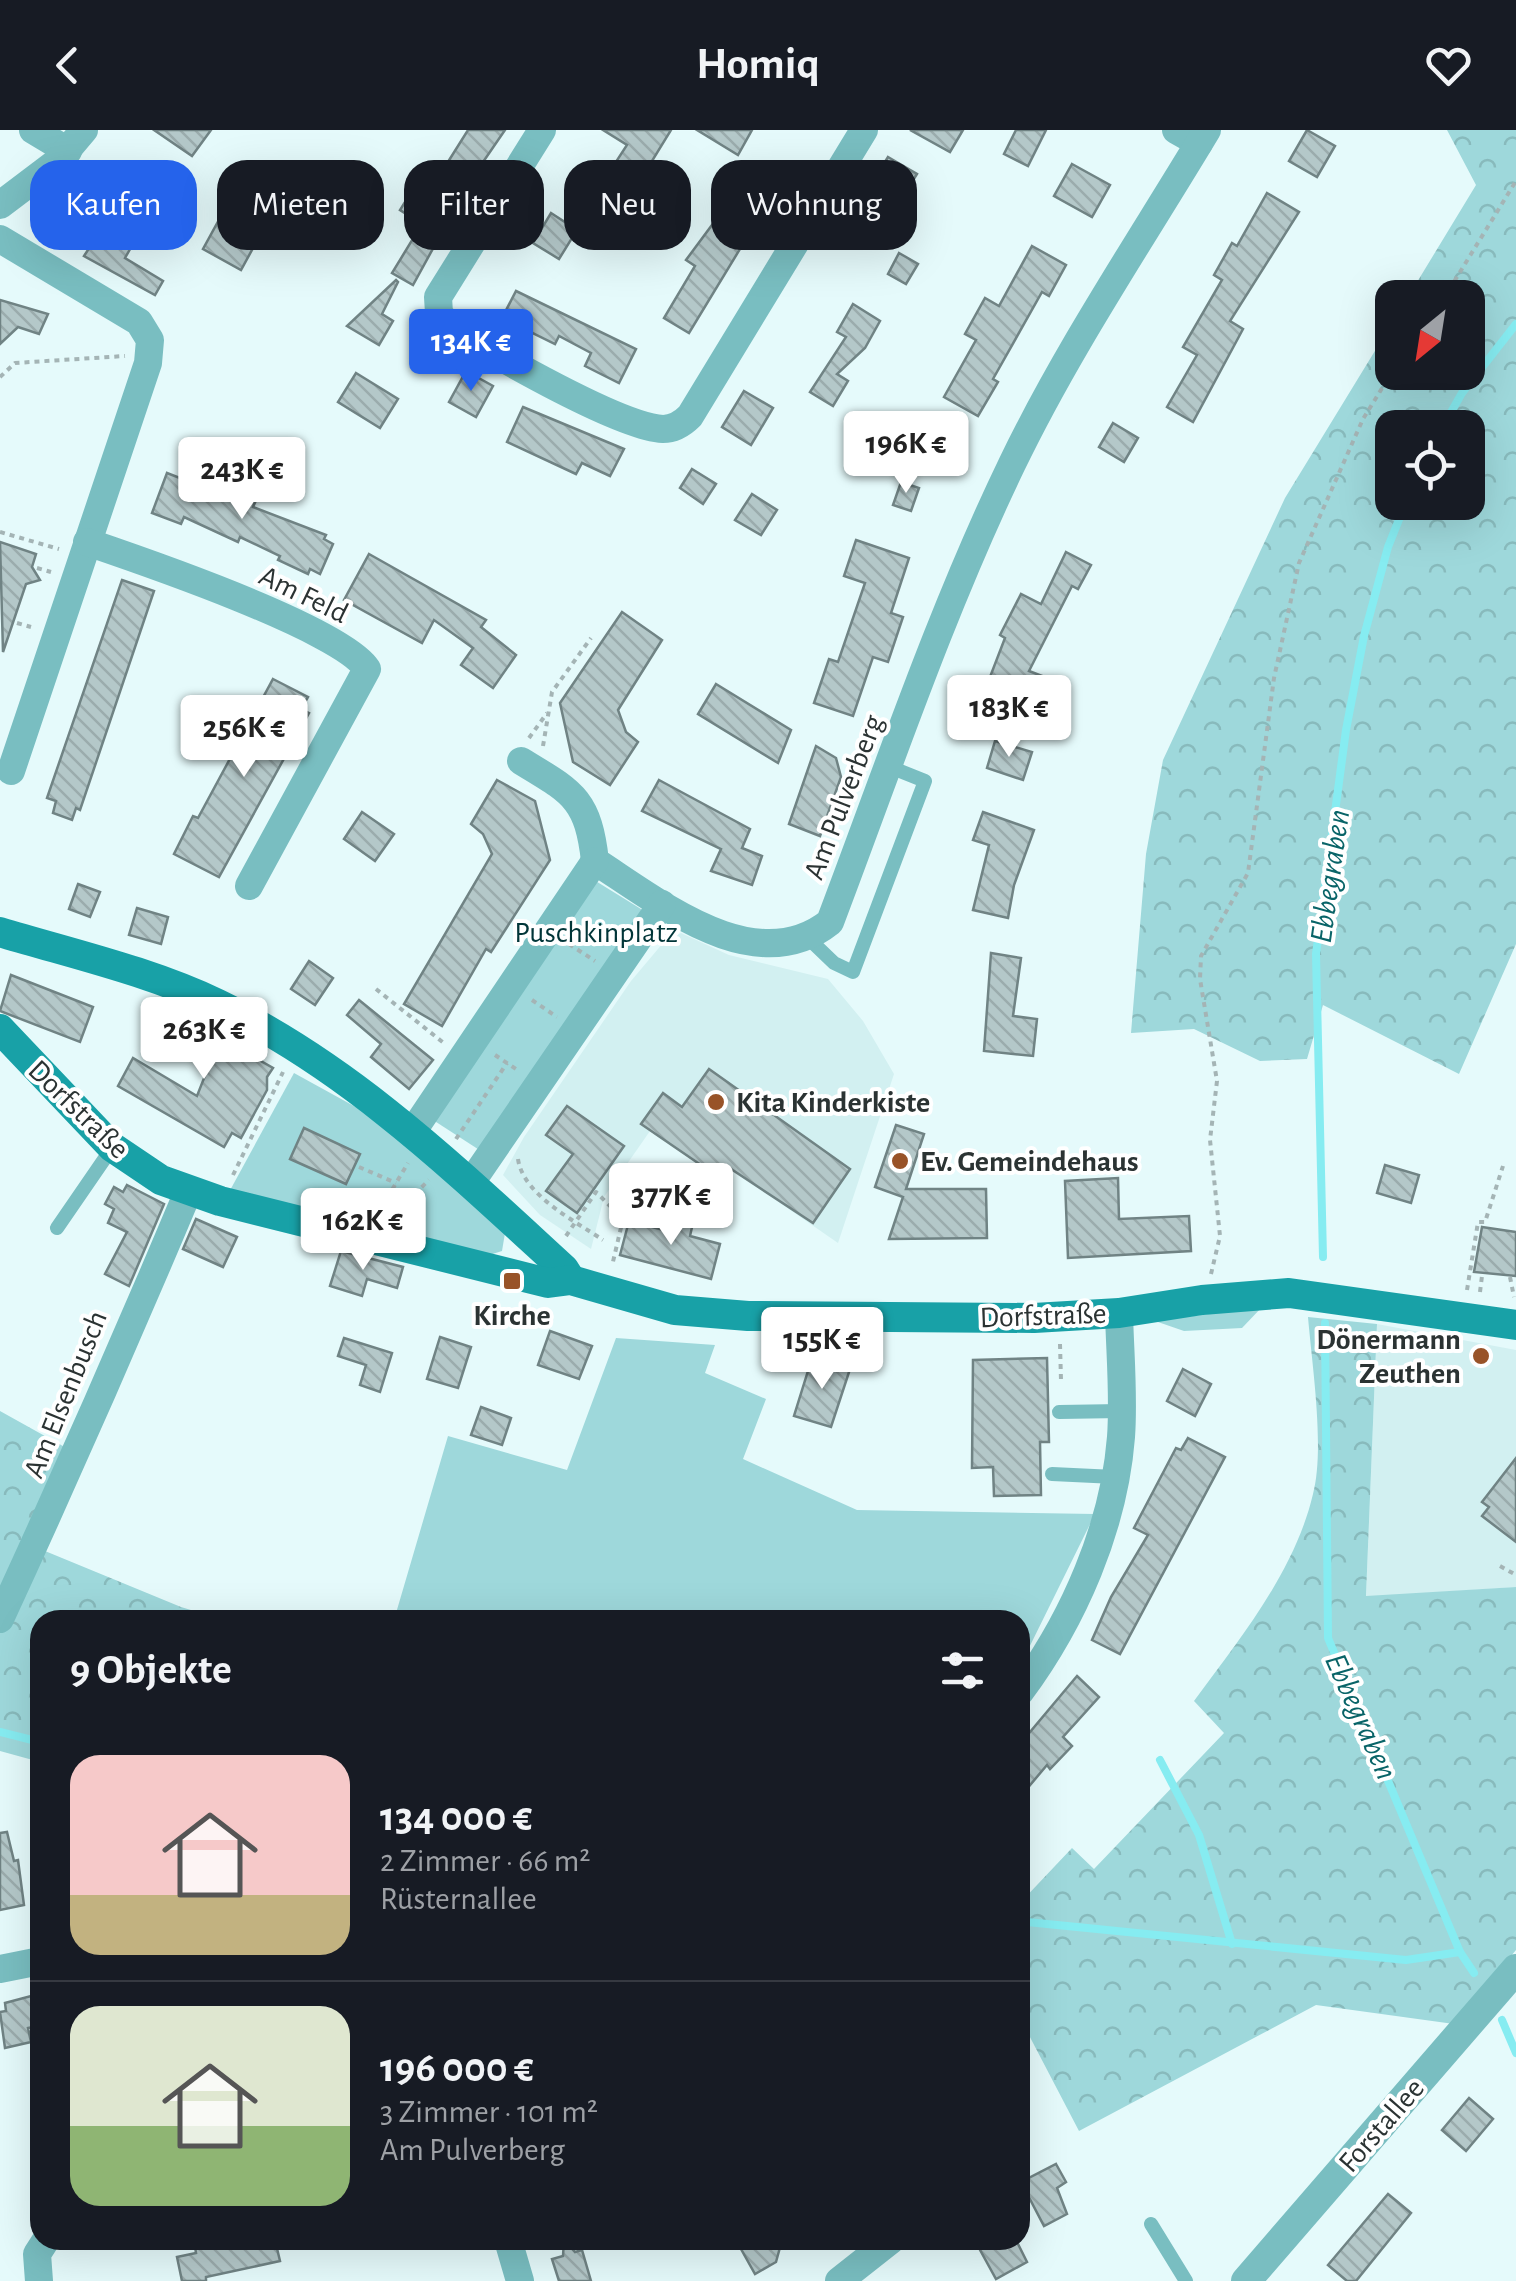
<!DOCTYPE html>
<html lang="de">
<head>
<meta charset="utf-8">
<style>
	body { margin:0; font-family:"Alegreya Sans",sans-serif; background:#242831; color:#f1f3f6; height:100vh; display:flex; flex-direction:column; font-size:38px; white-space:nowrap }
	* { box-sizing:border-box; margin:0 }
	p { font-size:32px; color:#9ea1a6 }
	.icon { flex:none; width:55px; height:55px; fill:none; stroke:currentColor; stroke-width:2; stroke-linecap:round; stroke-linejoin:round }
	.map { position:relative; flex:1; overflow:hidden }
	.side { position:absolute; left:30px; top:1480px; width:1000px; height:640px; display:flex; flex-direction:column; background:#171b24; border-radius:30px; box-shadow:0 10px 40px #0002 }
	.side>* { flex:none }
	.banner { position:absolute; left:30px; top:30px; width:1000px; height:90px; display:flex; gap:20px }
	.needle { width:65px; rotate:210deg }
	.controls { position:absolute; left:1375px; top:150px; display:grid; gap:20px }
	.controls a { display:grid; place-items:center; width:110px; height:110px; border-radius:20px; background:#171b24; box-shadow:0 10px 40px #0002; font-size:50px }
	.price { position:absolute; translate:-50% -85px; padding:0 22px; border-radius:10px; background:#fff; color:#222; font-size:32px; line-height:65px; filter:drop-shadow(0 2px 5px #0008) }
	.price::after { content:''; position:absolute; left:50%; top:60px; width:30px; height:22px; margin-left:-15px; background:inherit; clip-path:polygon(0 0,100% 0,50% 100%) }
	.price.on { background:#2563eb; color:#fff }
	ul { padding:0; list-style:none }
	li { display:flex; align-items:center; gap:30px; height:250px; padding:0 40px }
	li+li { border-top:2px solid #363941 }
	li span { display:grid; place-items:center; flex:none; width:280px; height:200px; border-radius:30px; color:#555 }
	li>.icon { margin-inline-start:auto }
	span .icon { width:120px; height:120px; fill:#fffc; stroke-width:1 }
	li b { font-size:42px }
	h2 { display:flex; justify-content:space-between; align-items:center; height:120px; padding:0 40px; font-size:42px }
	.chip { padding:0 35px; border-radius:30px; background:#171b24; box-shadow:0 10px 40px #0002; font-size:35px; line-height:90px }
	.chip.on { background:#2563eb; color:#fff }
	header { display:flex; justify-content:space-between; align-items:center; height:130px; padding:0 40px; background:#171b24; font-size:45px; font-weight:600 }
	.map>svg:first-child { display:block }
	.built { fill:#d2f0f1 }
	.green { fill:#9ed8db }
	.forest { fill:url(#forest-crowns); fill-rule:evenodd }
	.lines { fill:none; stroke-linecap:round; stroke-linejoin:round }
	.stream { stroke:#86ecf1; stroke-width:8 }
	.building { fill:url(#building-back-hatch); stroke:#708384; stroke-width:2.5 }
	.path { stroke:#a4b4b5; stroke-width:4; stroke-dasharray:5 5; stroke-linecap:butt }
	.service { stroke:#79bec1; stroke-width:14 }
	.minor { stroke:#79bec1; stroke-width:28 }
	.tertiary { stroke:#79bec1; stroke-width:30 }
	.secondary { stroke:#18a1a7; stroke-width:30 }
	.poi-dot { fill:#985328; stroke:#fff; stroke-width:4 }
	.labels { text-anchor:middle; stroke-width:8; stroke-linejoin:round; paint-order:stroke }
	.street-label { font-size:30px; fill:#2b3333; stroke:#fff }
	.park-label { font-size:30px; fill:#013538; stroke:#fff }
	.poi-label { font-size:30px; font-weight:bold; fill:#2b3333; stroke:#fff; text-anchor:start }
	.water-label { font-size:32px; font-style:italic; fill:#096468; stroke:#fff }
</style>
</head>
<body>
<header><svg class="icon" aria-label="back" viewBox="0 0 24 24"><path d="M15 5l-7 7 7 7"/></svg>Homiq<svg class="icon" aria-label="heart" viewBox="0 0 24 24"><path d="M12 20l-8-8c-3-5 5-10 8-4 3-6 11-1 8 4z"/></svg></header>
<div class="map">
<svg width="1516" height="2151" viewBox="0 0 1516 2151">
	<defs>
		<pattern id="forest-crowns" width="20" height="18" patternUnits="userSpaceOnUse" patternTransform="scale(2.5)"><rect width="20" height="18" fill="#9ed8db"/><path d="M2 6a3 3 0 1 1 6 0M12 15a3 3 0 1 1 6 0" fill="none" stroke="#88babc"/></pattern>
		<pattern id="building-back-hatch" width="6" height="6" patternUnits="userSpaceOnUse" patternTransform="scale(2.5)"><rect width="6" height="6" fill="#b4c8c9"/><path d="M-1 5l2 2M0 0l6 6M5-1l2 2" fill="none" stroke="#9bacad"/></pattern>
	</defs>
	<rect width="100%" height="100%" fill="#e5fafb"/>
	<g class="built">
		<path d="M681,803L729,825L828,849L863,891L894,944L838,1113L725,1035L717,1046L701,1034L681,1003L672,1015L650,1001L604,1067L591,1119L540,1085L503,1045L524,1007L631,851L663,813Z"/>
		<path d="M1377,1194L1516,1220V1457L1366,1467Z"/>
	</g>
	<g class="green">
		<path d="M594,750L641,779L642,790L484,1023L433,990Z"/>
		<path d="M294,943L392,997L505,1103L502,1121L483,1127L228,1064Z"/>
		<path d="M1262,1177L1242,1198L1184,1201L1155,1191Z"/>
		<path d="M616,1208L715,1215L705,1243L766,1269L743,1329L857,1380L1095,1384L1020,1536V1490H394L448,1306L567,1340Z"/>
	</g>
	<g class="forest">
		<path d="M1447,0H1516V814L1459,944L1323,875L1307,929L1260,931L1194,899L1131,903L1146,724L1163,630L1285,368L1392,193V242H1468V168L1408,167L1476,55ZM1392,298H1468V372H1392Z"/>
		<path d="M1308,1187L1377,1194L1366,1466L1516,1457V1820L1454,1894L1316,1875L1079,2001L1020,1888V1773L1072,1718L1094,1739L1224,1603L1194,1571C1240,1509 1295,1441 1313,1364C1325,1319 1312,1235 1308,1187Z"/>
		<path d="M0,1281L70,1320L28,1414L181,1477L224,1490H40V1632L0,1621Z"/>
	</g>
	<g class="lines">
		<g class="stream">
			<path d="M1442,298L1462,263L1516,194"/>
			<path d="M1323,1127L1316,824L1346,600L1364,506L1388,417L1406,372"/>
			<path d="M1325,1193L1328,1508L1460,1822L1474,1843"/>
			<path d="M0,1602L40,1612"/>
			<path d="M1160,1630L1199,1705L1232,1814"/>
			<path d="M1027,1792L1406,1830L1460,1822"/>
			<path d="M1502,1890L1516,1923"/>
		</g>
	</g>
	<g class="building">
		<path d="M154,0H211L192,26Z"/>
		<path d="M468,0H505L470,51L413,155L392,143L422,94L400,80L418,51L431,59Z"/>
		<path d="M603,0H671L636,57L647,64L637,80L616,67L605,85L588,75L627,15Z"/>
		<path d="M697,0H752L738,25Z"/>
		<path d="M910,0H963L950,22Z"/>
		<path d="M1016,0H1046L1028,36L1004,24Z"/>
		<path d="M1307,0L1335,16L1317,47L1289,31Z"/>
		<path d="M888,27L917,44L889,89L896,94L885,112L862,97L883,64L870,56Z"/>
		<path d="M1072,34L1110,55L1092,87L1054,66Z"/>
		<path d="M1267,63L1299,82L1230,191L1243,199L1193,292L1167,277L1197,225L1183,217L1222,150L1214,145L1232,113L1237,116Z"/>
		<path d="M551,83L577,100L559,129L533,113Z"/>
		<path d="M109,88L138,105L125,128L163,151L155,165L84,126Z"/>
		<path d="M220,88L258,109L241,140L203,119Z"/>
		<path d="M712,95L743,114L689,203L664,188L695,136L686,130Z"/>
		<path d="M1032,116L1066,135L1049,166L1042,162L993,249L998,252L978,286L944,267L976,210L965,204L985,168L999,176Z"/>
		<path d="M899,123L918,134L906,154L888,144Z"/>
		<path d="M396,150L398,152L382,184L393,191L379,215L347,196Z"/>
		<path d="M516,161L636,219L619,253L585,236L591,223L559,206L555,214L502,188Z"/>
		<path d="M0,170L48,184L39,204L18,197L0,214Z"/>
		<path d="M853,174L880,191L865,218L837,244L848,251L833,276L810,262L846,207L837,202Z"/>
		<path d="M466,241L493,256L476,287L449,272Z"/>
		<path d="M356,243L398,269L380,298L338,272Z"/>
		<path d="M744,261L773,278L751,315L722,297Z"/>
		<path d="M523,277L624,319L610,346L582,333L576,344L507,312Z"/>
		<path d="M1113,293L1138,308L1124,332L1099,317Z"/>
		<path d="M901,300L927,312L919,329L894,317Z"/>
		<path d="M692,339L716,354L703,374L680,358Z"/>
		<path d="M167,343L213,361L218,350L257,368L253,377L326,405L324,409L333,414L320,444L310,439L308,444L278,430L280,426L240,407L238,412L184,387L181,394L152,383Z"/>
		<path d="M901,352L919,358L911,381L893,375Z"/>
		<path d="M752,364L777,380L761,405L735,390Z"/>
		<path d="M856,410L909,428L891,483L903,487L888,532L873,527L853,586L814,573L829,529L838,532L865,453L844,446Z"/>
		<path d="M0,412L36,424L32,437L40,450L26,454L3,522Z"/>
		<path d="M1066,422L1091,435L1078,459L1072,456L1029,541L1063,554L1050,587L985,560L1005,508L1000,505L1021,464L1041,474Z"/>
		<path d="M369,424L486,490L481,497L516,525L493,558L461,535L473,518L434,490L422,513L344,470Z"/>
		<path d="M122,450L154,461L80,680L76,678L72,690L53,683L56,671L47,668Z"/>
		<path d="M622,482L662,510L618,580L626,602L638,612L610,655L573,632L560,573Z"/>
		<path d="M273,549L308,567L301,579L309,583L219,747L174,724L193,686L198,688Z"/>
		<path d="M716,554L791,600L778,633L698,584Z"/>
		<path d="M995,611L1032,622L1023,650L987,638Z"/>
		<path d="M816,616L836,628L841,647L820,706L789,694Z"/>
		<path d="M497,650L535,671L550,730L491,822L486,819L442,896L404,874L492,724L483,704L471,694Z"/>
		<path d="M659,650L750,699L742,718L762,726L752,755L711,741L721,719L642,681Z"/>
		<path d="M362,682L394,704L375,731L344,709Z"/>
		<path d="M983,682L1034,700L1014,755L1008,788L973,780L989,715L973,710Z"/>
		<path d="M78,754L100,762L90,787L69,779Z"/>
		<path d="M137,778L168,787L161,814L129,805Z"/>
		<path d="M991,823L1021,828L1013,886L1037,889L1033,926L984,921Z"/>
		<path d="M309,831L333,848L315,875L291,859Z"/>
		<path d="M11,845L93,877L80,912L0,881Z"/>
		<path d="M359,870L433,930L409,959L371,927L381,914L347,885Z"/>
		<path d="M163,871L215,894L212,903L273,938L267,947V960L241,1008L232,1003L224,1017L118,956L133,928L197,966L214,923L172,907L176,895L156,887Z"/>
		<path d="M709,939L850,1039L813,1093L725,1035L717,1046L641,994L663,963L682,977Z"/>
		<path d="M567,976L624,1016L577,1083L546,1061L573,1024L546,1005Z"/>
		<path d="M896,995L924,1004L906,1059H986L987,1108L889,1109L903,1067L875,1057Z"/>
		<path d="M304,998L360,1024L346,1054L290,1029Z"/>
		<path d="M1385,1035L1419,1045L1411,1073L1377,1063Z"/>
		<path d="M1118,1048L1119,1089L1189,1086L1191,1121L1068,1128L1065,1051Z"/>
		<path d="M127,1055L164,1074L129,1156L105,1144L127,1102L108,1093L114,1079L105,1074L114,1057L123,1062Z"/>
		<path d="M674,1088L693,1093L690,1106L720,1114L711,1149L620,1125L629,1091L671,1102Z"/>
		<path d="M196,1089L237,1107L223,1137L183,1119Z"/>
		<path d="M1482,1097L1516,1102V1146L1474,1142Z"/>
		<path d="M341,1121L403,1137L397,1158L367,1149L362,1166L330,1156Z"/>
		<path d="M550,1201L592,1216L579,1249L538,1235Z"/>
		<path d="M440,1207L471,1217L458,1258L427,1249Z"/>
		<path d="M344,1208L392,1223L380,1262L360,1255L366,1235L338,1226Z"/>
		<path d="M812,1228L850,1239L831,1297L794,1286Z"/>
		<path d="M1047,1228L1049,1312H1040L1041,1365L994,1366L993,1337L972,1338L973,1230Z"/>
		<path d="M1183,1239L1211,1254L1195,1286L1167,1271Z"/>
		<path d="M481,1277L511,1288L502,1315L471,1305Z"/>
		<path d="M1188,1308L1225,1327L1120,1524L1092,1510L1111,1467L1148,1405L1134,1398L1176,1318L1181,1320Z"/>
		<path d="M1516,1328V1412L1482,1386L1489,1377L1482,1372Z"/>
		<path d="M1077,1546L1099,1567L1063,1607L1072,1616L1050,1639L1047,1635L1020,1667V1614Z"/>
		<path d="M7,1702L14,1731L18,1730L24,1775L0,1780V1703Z"/>
		<path d="M31,1866L38,1896L28,1898L31,1912L5,1918L0,1882L6,1881L5,1873Z"/>
		<path d="M1469,1968L1493,1989L1466,2021L1442,2000Z"/>
		<path d="M1056,2034L1066,2052L1057,2058L1067,2084L1044,2096L1021,2052Z"/>
		<path d="M1388,2064L1411,2083L1356,2151H1347L1328,2135Z"/>
		<path d="M194,2110H275L280,2131L206,2147V2151H182L177,2127L196,2123Z"/>
		<path d="M564,2110L575,2122L582,2120L591,2151H559L552,2129L563,2126Z"/>
		<path d="M736,2110H782L776,2132L755,2144Z"/>
		<path d="M994,2110H1016L1027,2132L996,2149L979,2118Z"/>
	</g>
	<g class="lines">
		<g class="path">
			<path d="M1444,168L1516,51"/>
			<path d="M0,247L15,233L125,226"/>
			<path d="M0,402L59,419"/>
			<path d="M37,438L51,442"/>
			<path d="M17,493L31,497"/>
			<path d="M529,608L547,583"/>
			<path d="M543,616L552,562L591,508"/>
			<path d="M569,814L595,831"/>
			<path d="M376,859L445,914"/>
			<path d="M532,870L557,887"/>
			<path d="M495,925L516,939"/>
			<path d="M456,1009L507,933"/>
			<path d="M518,1029C523,1065 575,1091 603,1110"/>
			<path d="M359,1037L396,1053"/>
			<path d="M233,1045L283,942"/>
			<path d="M377,1085L408,1033"/>
			<path d="M393,1085L429,1050"/>
			<path d="M566,1106L596,1062L623,1089L612,1136"/>
			<path d="M1211,1144L1220,1106L1210,1010L1217,951L1200,849L1201,826L1248,743L1274,548L1299,433L1363,289L1392,242"/>
			<path d="M1510,1147L1514,1167"/>
			<path d="M1467,1160L1478,1092H1485L1503,1036"/>
			<path d="M1480,1162L1482,1146"/>
			<path d="M1060,1214L1061,1250"/>
			<path d="M1500,1436L1516,1445"/>
		</g>
		<g class="service">
			<path d="M809,809L834,833L853,842L925,651L890,637"/>
			<path d="M57,1098L112,1018"/>
			<path d="M1059,1282L1121,1281"/>
			<path d="M1052,1344L1115,1347"/>
			<path d="M1151,2094L1186,2151"/>
		</g>
		<g class="minor">
			<path d="M33,0L68,21"/>
			<path d="M542,0L438,167L439,183L450,198C493,223 619,297 663,299C674,299 682,294 690,286L864,0"/>
			<path d="M1176,0L1199,13"/>
			<path d="M0,75L57,32L84,0"/>
			<path d="M0,109L139,192L150,210L148,233L11,641"/>
			<path d="M87,412C140,430 343,499 367,539L249,756"/>
			<path d="M521,631C572,662 588,668 595,731C660,773 756,851 830,792C888,639 941,481 1012,334C1068,218 1141,110 1207,0"/>
			<path d="M413,1001L595,731"/>
			<path d="M470,1054L662,774"/>
			<path d="M0,1489C65,1348 128,1205 188,1062"/>
			<path d="M1020,1562C1074,1489 1114,1397 1121,1307C1124,1266 1120,1224 1119,1183"/>
			<path d="M0,1839L40,1831"/>
			<path d="M508,2110L520,2151"/>
			<path d="M39,2151L37,2124L46,2110"/>
			<path d="M839,2151L891,2110"/>
		</g>
		<path class="tertiary" d="M1246,2151L1516,1839"/>
		<g class="secondary">
			<path d="M0,802C73,824 149,841 218,874C351,938 457,1041 564,1139L571,1150"/>
			<path d="M0,899L112,1017L161,1050L220,1071L548,1153L571,1150L675,1180L748,1186L1034,1188L1119,1183L1202,1170L1289,1163L1516,1195"/>
		</g>
	</g>
	<g class="poi-dot">
		<circle cx="716" cy="972" r="10"/>
		<circle cx="900" cy="1031" r="10"/>
		<rect x="502" y="1141" width="20" height="20" rx="5"/>
		<circle cx="1481" cy="1226" r="10"/>
	</g>
	<g class="labels">
		<g class="street-label">
			<text transform="translate(304 464) rotate(26)" y="10">Am Feld</text>
			<text transform="translate(843 667) rotate(-69)" y="10">Am Pulverberg</text>
			<text transform="translate(79 979) rotate(44)" y="10">Dorfstraße</text>
			<text transform="translate(1043 1185) rotate(-2)" y="10">Dorfstraße</text>
			<text transform="translate(65 1264) rotate(-68)" y="10">Am Elsenbusch</text>
			<text transform="translate(1381 1995) rotate(-49)" y="10">Forstallee</text>
		</g>
		<g class="park-label">
			<text x="596" y="812">Puschkinplatz</text>
		</g>
		<g class="poi-label">
			<text x="736" y="982">Kita Kinderkiste</text>
			<text x="920" y="1041">Ev. Gemeindehaus</text>
			<text x="512" y="1195" text-anchor="middle">Kirche</text>
			<text x="1461" y="1219" text-anchor="end">Dönermann<tspan x="1461" dy="34">Zeuthen</tspan></text>
		</g>
		<g class="water-label">
			<text transform="translate(1329 746) rotate(-82)" y="11">Ebbegraben</text>
			<text transform="translate(1362 1586) rotate(66)" y="11">Ebbegraben</text>
		</g>
	</g>
</svg>
<div class="controls">
<a><svg class="needle" viewBox="-14 -14 28 28"><path d="M0-13l5 13h-10z" fill="#e53935"/><path d="M0 13l5-13h-10z" fill="#9ea1a6"/></svg></a>
<a><svg class="icon" aria-label="locate" viewBox="0 0 24 24"><circle cx="12" cy="12" r="6"/><path d="M12 2v4M12 18v4M2 12h4M18 12h4"/></svg></a>
</div>
<b class="price on" style="left:471px;top:264px">134K €</b>
<b class="price" style="left:906px;top:366px">196K €</b>
<b class="price" style="left:242px;top:392px">243K €</b>
<b class="price" style="left:1009px;top:630px">183K €</b>
<b class="price" style="left:244px;top:650px">256K €</b>
<b class="price" style="left:204px;top:952px">263K €</b>
<b class="price" style="left:671px;top:1118px">377K €</b>
<b class="price" style="left:363px;top:1143px">162K €</b>
<b class="price" style="left:822px;top:1262px">155K €</b>
<div class="banner">
<a class="chip on">Kaufen</a>
<a class="chip">Mieten</a>
<a class="chip">Filter</a>
<a class="chip">Neu</a>
<a class="chip">Wohnung</a>
</div>
<section class="side">
<h2>9 Objekte<svg class="icon" aria-label="filters" viewBox="0 0 24 24"><path d="M4 7h16M4 17h16"/><circle cx="9" cy="7" r="2"/><circle cx="15" cy="17" r="2"/></svg></h2>
<ul>
<li><span style="background:linear-gradient(#f6c9c9 70%,#c2b280 0)"><svg class="icon" aria-label="home" viewBox="0 0 24 24"><path d="M3 11l9-7 9 7M6 9v11h12V9"/></svg></span><div><b>134 000 €</b><p>2 Zimmer · 66 m²</p><p>Rüsternallee</p></div></li>
<li><span style="background:linear-gradient(#dfe7d0 60%,#8fb573 0)"><svg class="icon" aria-label="home" viewBox="0 0 24 24"><path d="M3 11l9-7 9 7M6 9v11h12V9"/></svg></span><div><b>196 000 €</b><p>3 Zimmer · 101 m²</p><p>Am Pulverberg</p></div></li>
</ul>
</section>
</div>
</body>
</html>
